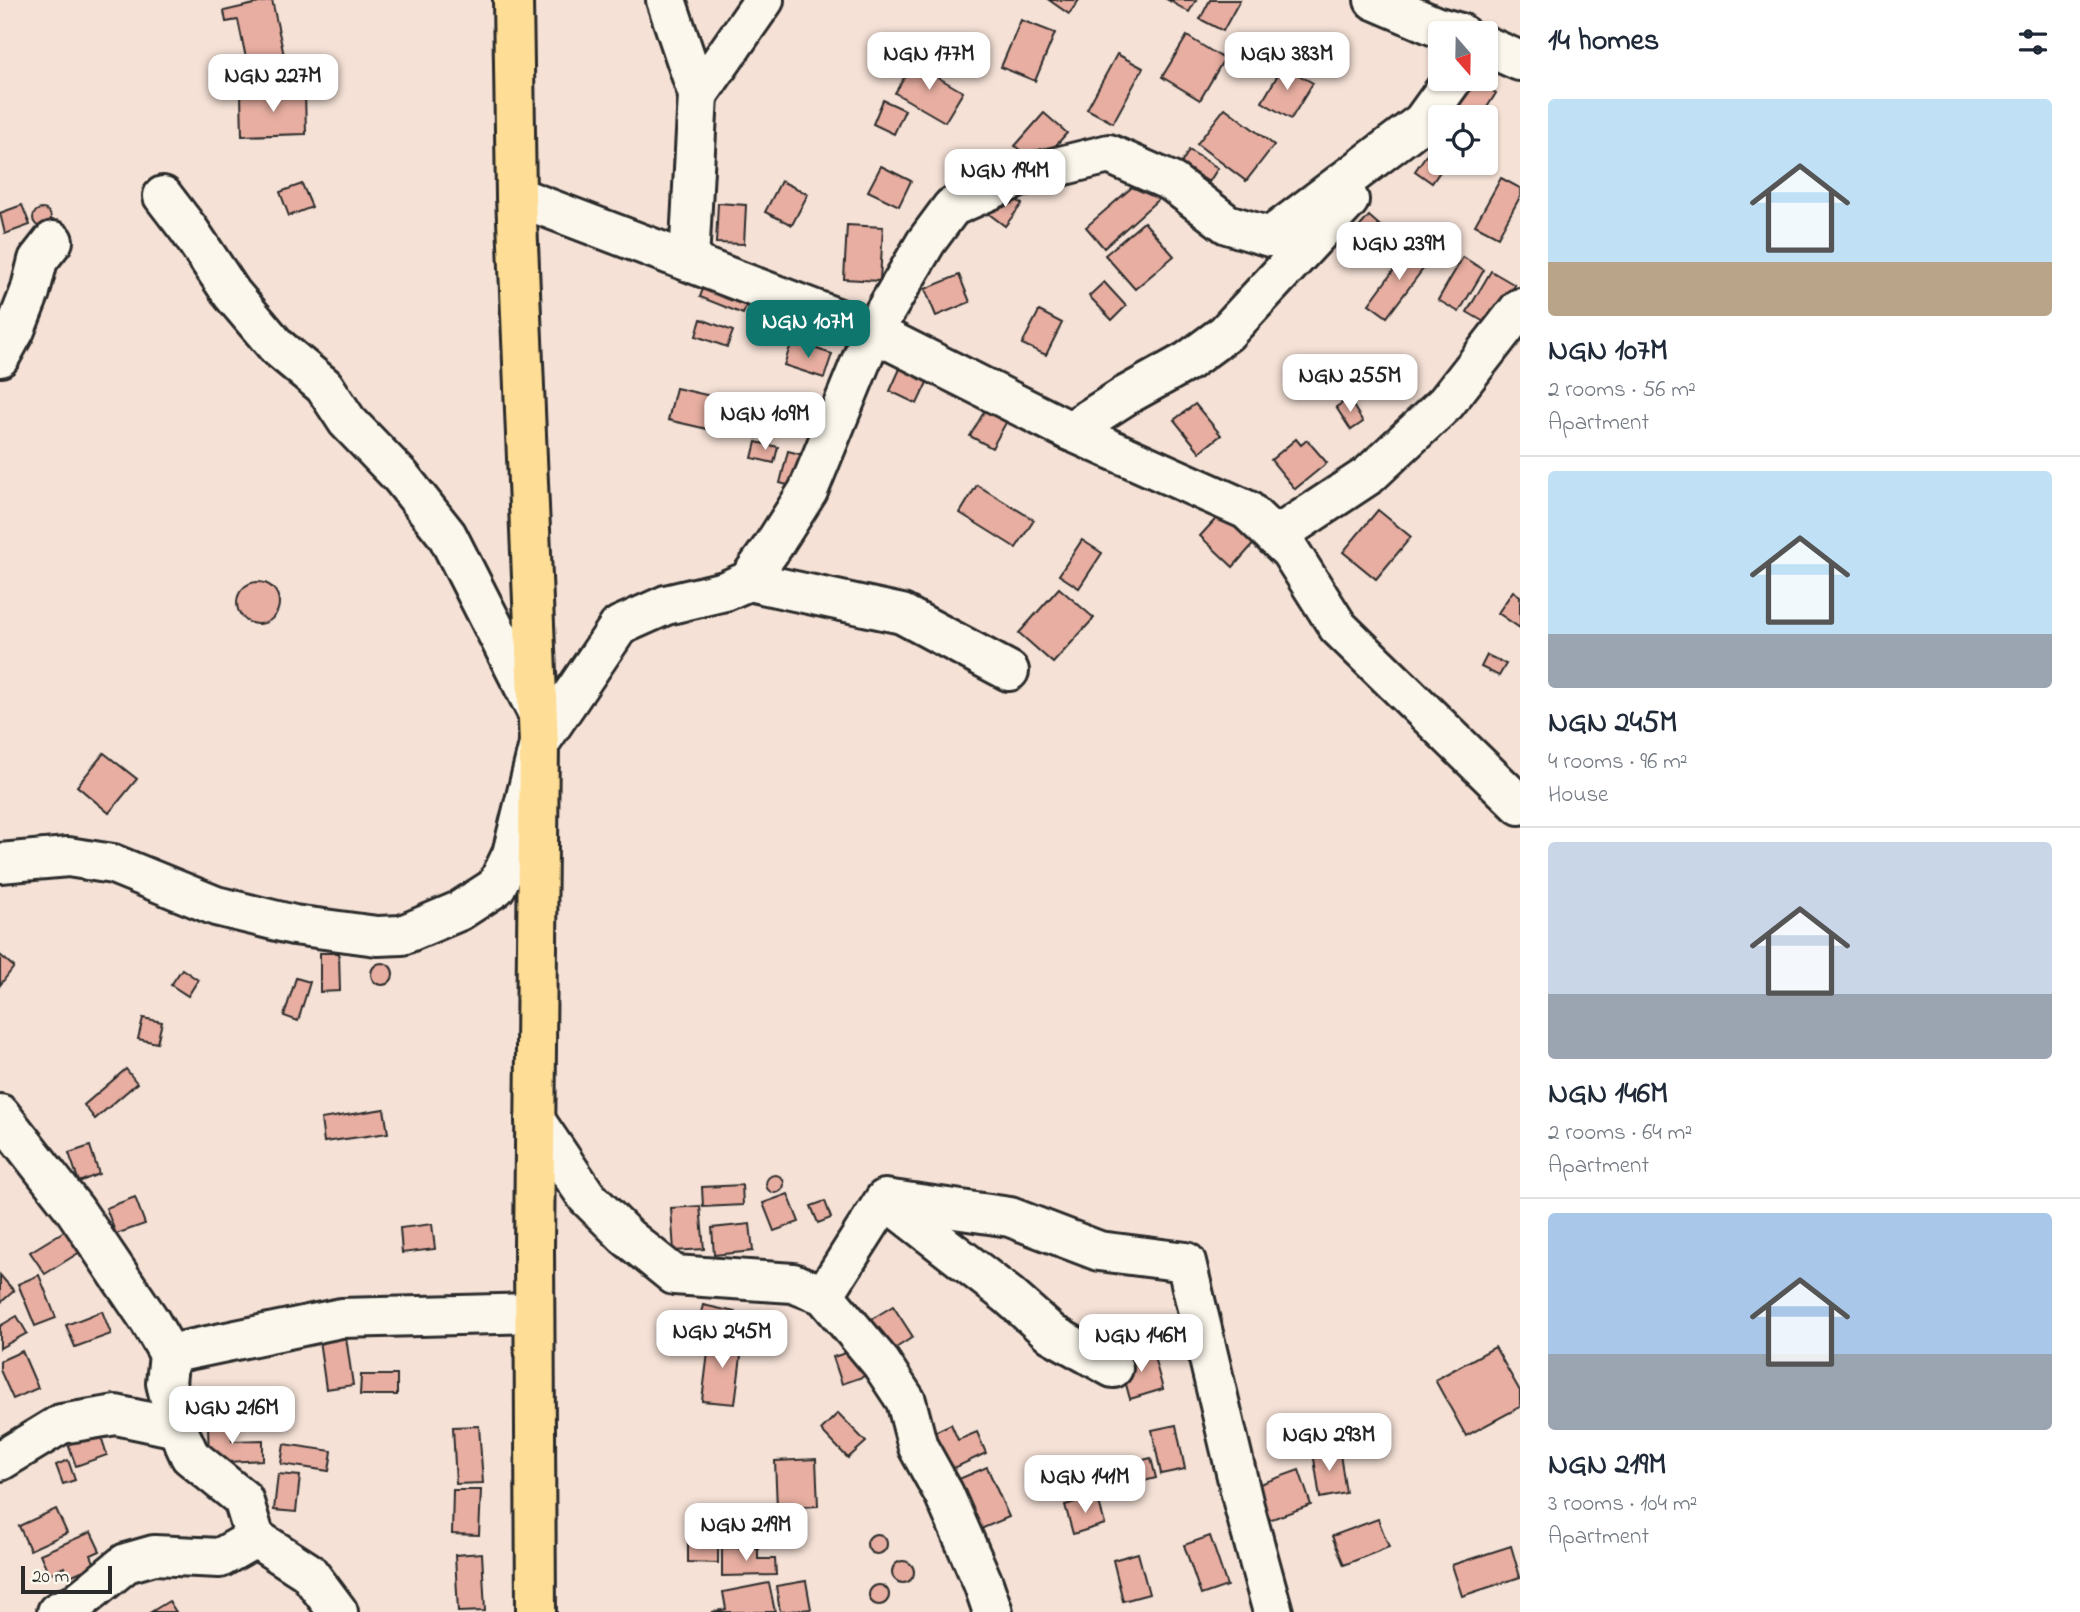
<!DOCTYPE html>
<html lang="en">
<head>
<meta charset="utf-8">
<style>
	body { margin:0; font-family:"Indie Flower",sans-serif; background:#f6f6f7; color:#1f2937; height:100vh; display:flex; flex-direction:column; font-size:26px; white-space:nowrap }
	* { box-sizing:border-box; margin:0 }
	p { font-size:23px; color:#747a83 }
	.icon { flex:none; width:38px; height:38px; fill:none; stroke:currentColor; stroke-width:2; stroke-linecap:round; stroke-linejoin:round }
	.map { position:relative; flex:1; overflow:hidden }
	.details { display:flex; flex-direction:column; background:#fff; width:560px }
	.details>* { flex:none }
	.needle { width:46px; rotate:160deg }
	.fabs { position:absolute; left:1428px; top:21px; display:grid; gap:14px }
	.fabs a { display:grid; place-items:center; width:70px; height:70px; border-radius:7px; background:#fff; box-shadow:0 2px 5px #0004; font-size:35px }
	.scale { position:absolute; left:21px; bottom:18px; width:91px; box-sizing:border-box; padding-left:7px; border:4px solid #2b2b2b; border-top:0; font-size:19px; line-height:24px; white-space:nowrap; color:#2b2b2b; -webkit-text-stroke:5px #fbf7ec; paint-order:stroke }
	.price { position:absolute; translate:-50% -60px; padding:0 16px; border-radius:14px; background:#fff; color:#222; font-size:23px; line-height:46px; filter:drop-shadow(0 2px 4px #0008) }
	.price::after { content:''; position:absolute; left:50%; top:42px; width:21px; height:16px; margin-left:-10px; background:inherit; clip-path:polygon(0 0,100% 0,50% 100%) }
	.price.selected { background:#0f766e; color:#fff }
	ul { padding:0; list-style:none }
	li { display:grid; align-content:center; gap:14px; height:371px; padding:0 28px }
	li+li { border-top:2px solid #e0e1e3 }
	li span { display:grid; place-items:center; height:217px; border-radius:7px; color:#555 }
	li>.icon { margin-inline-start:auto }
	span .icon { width:126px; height:126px; fill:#fffc; stroke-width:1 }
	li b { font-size:30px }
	h2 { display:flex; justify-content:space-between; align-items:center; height:84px; padding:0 28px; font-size:30px }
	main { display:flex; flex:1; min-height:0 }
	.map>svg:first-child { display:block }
	.building { fill:#e7aea1; stroke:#2b2b2b; stroke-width:2 }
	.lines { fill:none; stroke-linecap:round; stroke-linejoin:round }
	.minor-casing { stroke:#2b2b2b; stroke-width:44 }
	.major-casing { stroke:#2b2b2b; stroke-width:44 }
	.minor { stroke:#fbf7ec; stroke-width:38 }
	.major { stroke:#fedd96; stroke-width:38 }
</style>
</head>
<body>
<main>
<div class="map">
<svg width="1520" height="1612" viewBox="0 0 1520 1612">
	<rect width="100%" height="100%" fill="#f5e1d6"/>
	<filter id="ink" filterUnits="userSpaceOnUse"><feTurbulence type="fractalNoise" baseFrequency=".0143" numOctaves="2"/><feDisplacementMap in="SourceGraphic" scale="14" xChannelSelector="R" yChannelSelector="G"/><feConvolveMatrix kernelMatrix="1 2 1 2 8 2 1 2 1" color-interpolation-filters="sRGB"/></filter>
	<g filter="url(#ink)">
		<g class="building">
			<path d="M272,0L285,60L235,72L232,61L246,58L238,20L226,22L224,11Z"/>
			<path d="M1049,0H1079L1069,14Z"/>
			<path d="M1168,0H1196L1189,12Z"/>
			<path d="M1210,0H1240L1223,31L1200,19Z"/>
			<path d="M1021,20L1055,33L1035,81L1001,67Z"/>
			<path d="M1187,36L1224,59L1200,100L1162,77Z"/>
			<path d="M1117,54L1143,68L1113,123L1087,109Z"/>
			<path d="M913,63L963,92L945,122L895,93Z"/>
			<path d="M1283,66L1313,83L1291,119L1262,102Z"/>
			<path d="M1468,79H1473L1496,93L1481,117H1460L1448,110Z"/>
			<path d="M305,92L306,134L242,136L241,94Z"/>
			<path d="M883,100L905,110L894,134L873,124Z"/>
			<path d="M1225,108L1274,145L1246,181L1197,144Z"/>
			<path d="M1044,113L1067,133L1038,165L1015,146Z"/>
			<path d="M1436,141L1440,144V163H1446L1432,183L1415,171Z"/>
			<path d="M1189,150L1218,168L1209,182L1181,164Z"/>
			<path d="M881,166L911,181L899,206L868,191Z"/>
			<path d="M1145,176L1162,196L1104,248L1086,227Z"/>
			<path d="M1501,178L1520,188V197L1498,237L1475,225Z"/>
			<path d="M781,181L808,194L792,225L765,212Z"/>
			<path d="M302,184L312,207L289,216L280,192Z"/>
			<path d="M1005,192L1022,204L1005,226L989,214Z"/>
			<path d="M718,203L746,205L744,244L716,243Z"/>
			<path d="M22,205L30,225L5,234L0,213Z"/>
			<circle cx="42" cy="218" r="9"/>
			<path d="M1369,216L1387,232L1373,248L1355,232Z"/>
			<path d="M1144,222L1174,256L1135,289L1105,255Z"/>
			<path d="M847,225L883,227L880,281L844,279Z"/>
			<path d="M1410,248L1429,261L1387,317L1369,304Z"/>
			<path d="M1463,257L1484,270L1459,312L1438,300Z"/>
			<path d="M1491,271L1515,285L1491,326L1467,312Z"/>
			<path d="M708,275L752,293L743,314L700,297Z"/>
			<path d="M959,275L970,302L936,316L925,289Z"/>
			<path d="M1104,282L1126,306L1112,320L1089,296Z"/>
			<path d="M1039,311L1062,323L1046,355L1022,344Z"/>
			<path d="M701,319L733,331L727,347L696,336Z"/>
			<path d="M792,341L832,354L824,378L784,365Z"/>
			<path d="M903,362L931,374L917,404L890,391Z"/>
			<path d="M676,388L737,402L729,434L668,420Z"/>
			<path d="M1349,399L1363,422L1351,430L1336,407Z"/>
			<path d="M744,400L765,405L757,438L736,432Z"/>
			<path d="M991,400L1012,412L992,448L970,436Z"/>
			<path d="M1195,404L1221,435L1200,452L1174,420Z"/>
			<path d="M1296,439L1301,445L1307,440L1327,463L1295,489L1271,460Z"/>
			<path d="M756,442L778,447L774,463L752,458Z"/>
			<path d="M788,451L811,457L802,489L780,483Z"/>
			<path d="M977,485L1034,520L1016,548L960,513Z"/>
			<path d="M1224,510L1257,540L1233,567L1200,536Z"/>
			<path d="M1378,510L1411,537L1376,579L1343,552Z"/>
			<path d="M1082,540L1102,553L1079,588L1059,575Z"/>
			<circle cx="258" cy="603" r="21"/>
			<path d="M1059,588L1094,618L1053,663L1019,633Z"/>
			<path d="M1513,591L1520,596V628L1498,613Z"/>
			<path d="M1487,655L1506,664L1499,676L1481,667Z"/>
			<path d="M104,753L137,779L109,813L77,786Z"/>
			<path d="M320,953H339L340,991L320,992Z"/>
			<path d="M0,955L14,967L0,985Z"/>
			<circle cx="382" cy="974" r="11"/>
			<path d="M182,969L198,980L188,996L171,985Z"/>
			<path d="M296,978L310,982L298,1021L284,1016Z"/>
			<path d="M143,1018L162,1022L157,1043L138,1039Z"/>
			<path d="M126,1069L137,1083L95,1119L84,1105Z"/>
			<path d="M384,1109L388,1133L324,1142L321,1119Z"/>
			<path d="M90,1146L99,1174L79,1182L69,1153Z"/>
			<circle cx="775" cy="1184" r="9"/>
			<path d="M742,1185L743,1205L703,1207L702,1187Z"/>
			<path d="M788,1194L799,1222L774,1231L763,1203Z"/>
			<path d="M135,1197L145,1224L116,1234L106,1208Z"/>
			<path d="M825,1201L831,1218L818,1223L811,1206Z"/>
			<path d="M700,1206L704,1249L674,1251L671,1208Z"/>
			<path d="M432,1224L435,1249L402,1253L400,1228Z"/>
			<path d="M750,1224L753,1251L714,1255L712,1228Z"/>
			<path d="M66,1230L80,1252L45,1274L30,1252Z"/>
			<path d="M0,1275L14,1291L0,1303Z"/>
			<path d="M39,1275L56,1318L35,1326L18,1284Z"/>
			<path d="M703,1305L735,1312L731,1332L698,1325Z"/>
			<path d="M893,1306L913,1337L888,1353L867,1322Z"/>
			<path d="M102,1311L111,1334L75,1347L66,1325Z"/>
			<path d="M17,1316L27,1333L0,1348V1326Z"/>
			<path d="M710,1336L743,1340L735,1404L702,1401Z"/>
			<path d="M346,1337L353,1385L326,1389L319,1340Z"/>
			<path d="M1495,1347L1520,1391V1407L1466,1436L1435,1380Z"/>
			<path d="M859,1349L868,1375L842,1384L833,1357Z"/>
			<path d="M1152,1350L1163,1389L1130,1399L1119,1359Z"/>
			<path d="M22,1351L38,1388L13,1399L0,1370V1361Z"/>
			<path d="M361,1375H397V1395H360Z"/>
			<path d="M838,1413L866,1442L848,1458L821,1430Z"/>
			<path d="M1373,1416L1375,1443L1322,1447L1320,1420Z"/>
			<path d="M231,1424L232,1441L263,1440V1460L209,1463L208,1425Z"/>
			<path d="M951,1424L958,1440L977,1432L986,1453L950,1470L932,1433Z"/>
			<path d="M1176,1425L1185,1469L1161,1474L1152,1430Z"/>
			<path d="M479,1426L483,1483L456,1484L453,1427Z"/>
			<path d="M100,1433L107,1455L76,1466L68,1444Z"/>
			<path d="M284,1444L332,1451L329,1471L281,1464Z"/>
			<path d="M1339,1448L1346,1493L1320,1498L1313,1452Z"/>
			<path d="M1151,1458L1156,1478L1136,1483L1131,1463Z"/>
			<path d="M816,1459L818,1506L777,1508L775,1461Z"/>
			<path d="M68,1460L75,1480L63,1484L56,1465Z"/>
			<path d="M987,1467L1009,1517L974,1532L952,1482Z"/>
			<path d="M1299,1470L1311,1505L1269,1520L1257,1485Z"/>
			<path d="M278,1474L300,1476L296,1512L274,1510Z"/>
			<path d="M453,1490H481L479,1535L452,1534Z"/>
			<path d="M1097,1496L1105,1524L1073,1534L1065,1505Z"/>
			<path d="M56,1509L67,1533L30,1550L19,1526Z"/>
			<path d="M1378,1519L1389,1547L1344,1565L1332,1536Z"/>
			<path d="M688,1523L718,1524V1563L688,1562Z"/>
			<path d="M91,1532L100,1551L91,1555L95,1565L68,1577L64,1567L49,1574L40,1554Z"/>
			<circle cx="877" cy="1544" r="10"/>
			<path d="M1210,1536L1227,1586L1201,1595L1184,1545Z"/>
			<path d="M1511,1546L1520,1577L1462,1596L1452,1565Z"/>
			<path d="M722,1548H758V1559H775L776,1575L722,1576Z"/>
			<path d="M482,1553L485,1611L458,1612L455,1555Z"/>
			<path d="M1138,1553L1149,1594L1123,1601L1113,1560Z"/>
			<circle cx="903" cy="1572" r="11"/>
			<path d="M806,1581L811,1609L780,1612L776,1586Z"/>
			<path d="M769,1583L775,1612H712L726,1609L723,1592Z"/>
			<circle cx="879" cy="1595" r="10"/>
			<path d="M169,1601L176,1612H151Z"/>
		</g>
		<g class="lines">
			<defs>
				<g id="minor">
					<path d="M666,0L698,95L689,261"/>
					<path d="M1374,0L1435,26L1460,33"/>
					<path d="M1486,46L1520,61"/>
					<path d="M698,95L764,0"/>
					<path d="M163,196L189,230L232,294L277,347L324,386L347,421L401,477L447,535L538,714"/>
					<path d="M516,196L873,332L1070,431L1247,510L1290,551L1338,627L1520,805"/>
					<path d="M0,357L15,330L30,292L38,260L53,241"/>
					<path d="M1070,431L1125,396L1188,361L1226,333L1349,200"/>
					<path d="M1275,537L1369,475L1446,403L1520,308"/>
					<path d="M748,581L902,614L1009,671"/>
					<path d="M0,863L68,857L113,864L216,906L294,925L377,936L402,935L459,911L496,887L512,854L539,744L619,626L666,605L725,591L748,581L771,549L808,491L873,332L926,242L952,207L1024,175L1109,154L1172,182L1227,224L1270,237L1422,122L1453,79"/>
					<path d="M0,1114L75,1210L150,1321L169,1354L166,1383L177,1428L190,1456L243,1499L255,1538L308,1572L338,1612"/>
					<path d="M535,1120L587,1197L627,1237L674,1275L793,1283L824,1295L881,1363L906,1401L918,1447L944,1494L983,1583L993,1612"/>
					<path d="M887,1201L1008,1295L1052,1334L1113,1368"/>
					<path d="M824,1295L885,1199L1010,1217L1099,1251L1186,1262L1244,1506L1273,1612"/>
					<path d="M169,1354L341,1318L534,1313"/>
					<path d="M0,1461L61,1424L116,1415L177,1428"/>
					<path d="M57,1612L78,1602L126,1563L154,1555L220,1558L255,1538"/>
				</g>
				<path id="major" d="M513,0L516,196L539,744L534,1249L536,1612"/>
			</defs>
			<use href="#minor" class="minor-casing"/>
			<use href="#major" class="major-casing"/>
			<use href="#minor" class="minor"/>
			<use href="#major" class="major"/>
		</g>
	</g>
</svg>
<div class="fabs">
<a><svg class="needle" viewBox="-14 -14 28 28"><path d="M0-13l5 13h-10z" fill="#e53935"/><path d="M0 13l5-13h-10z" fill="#747a83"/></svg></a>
<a><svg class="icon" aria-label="locate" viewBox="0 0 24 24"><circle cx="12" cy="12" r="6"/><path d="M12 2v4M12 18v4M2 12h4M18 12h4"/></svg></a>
</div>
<div class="scale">20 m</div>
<b class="price" style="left:929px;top:92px">NGN 177M</b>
<b class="price" style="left:1287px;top:92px">NGN 383M</b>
<b class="price" style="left:273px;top:114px">NGN 227M</b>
<b class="price" style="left:1005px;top:209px">NGN 194M</b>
<b class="price" style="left:1399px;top:282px">NGN 239M</b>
<b class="price selected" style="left:808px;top:360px">NGN 107M</b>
<b class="price" style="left:1350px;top:414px">NGN 255M</b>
<b class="price" style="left:765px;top:452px">NGN 109M</b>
<b class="price" style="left:722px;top:1370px">NGN 245M</b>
<b class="price" style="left:1141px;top:1374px">NGN 146M</b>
<b class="price" style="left:232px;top:1446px">NGN 216M</b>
<b class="price" style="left:1329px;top:1473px">NGN 293M</b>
<b class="price" style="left:1085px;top:1515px">NGN 141M</b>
<b class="price" style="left:746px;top:1563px">NGN 219M</b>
</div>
<section class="details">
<h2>14 homes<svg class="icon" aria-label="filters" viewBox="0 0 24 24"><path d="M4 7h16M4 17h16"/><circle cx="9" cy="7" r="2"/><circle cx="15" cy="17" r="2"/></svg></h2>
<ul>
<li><span style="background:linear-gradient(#bfe0f5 75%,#b9a48a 0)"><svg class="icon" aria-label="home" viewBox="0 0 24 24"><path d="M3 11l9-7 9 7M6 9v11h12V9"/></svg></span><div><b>NGN 107M</b><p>2 rooms · 56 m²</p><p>Apartment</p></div></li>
<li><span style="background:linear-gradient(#bfe0f5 75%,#9aa5b1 0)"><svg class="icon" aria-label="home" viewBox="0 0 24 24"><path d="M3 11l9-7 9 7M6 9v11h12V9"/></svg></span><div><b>NGN 245M</b><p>4 rooms · 96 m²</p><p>House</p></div></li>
<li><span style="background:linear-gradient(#c9d6e8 70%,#9aa5b1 0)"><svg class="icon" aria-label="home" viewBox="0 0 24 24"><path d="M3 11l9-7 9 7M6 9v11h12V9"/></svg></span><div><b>NGN 146M</b><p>2 rooms · 64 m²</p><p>Apartment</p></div></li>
<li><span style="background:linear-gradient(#a9c7e8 65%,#9aa5b1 0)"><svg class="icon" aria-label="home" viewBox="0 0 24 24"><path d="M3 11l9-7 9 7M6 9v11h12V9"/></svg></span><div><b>NGN 219M</b><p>3 rooms · 104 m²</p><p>Apartment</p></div></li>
</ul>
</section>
</main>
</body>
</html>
